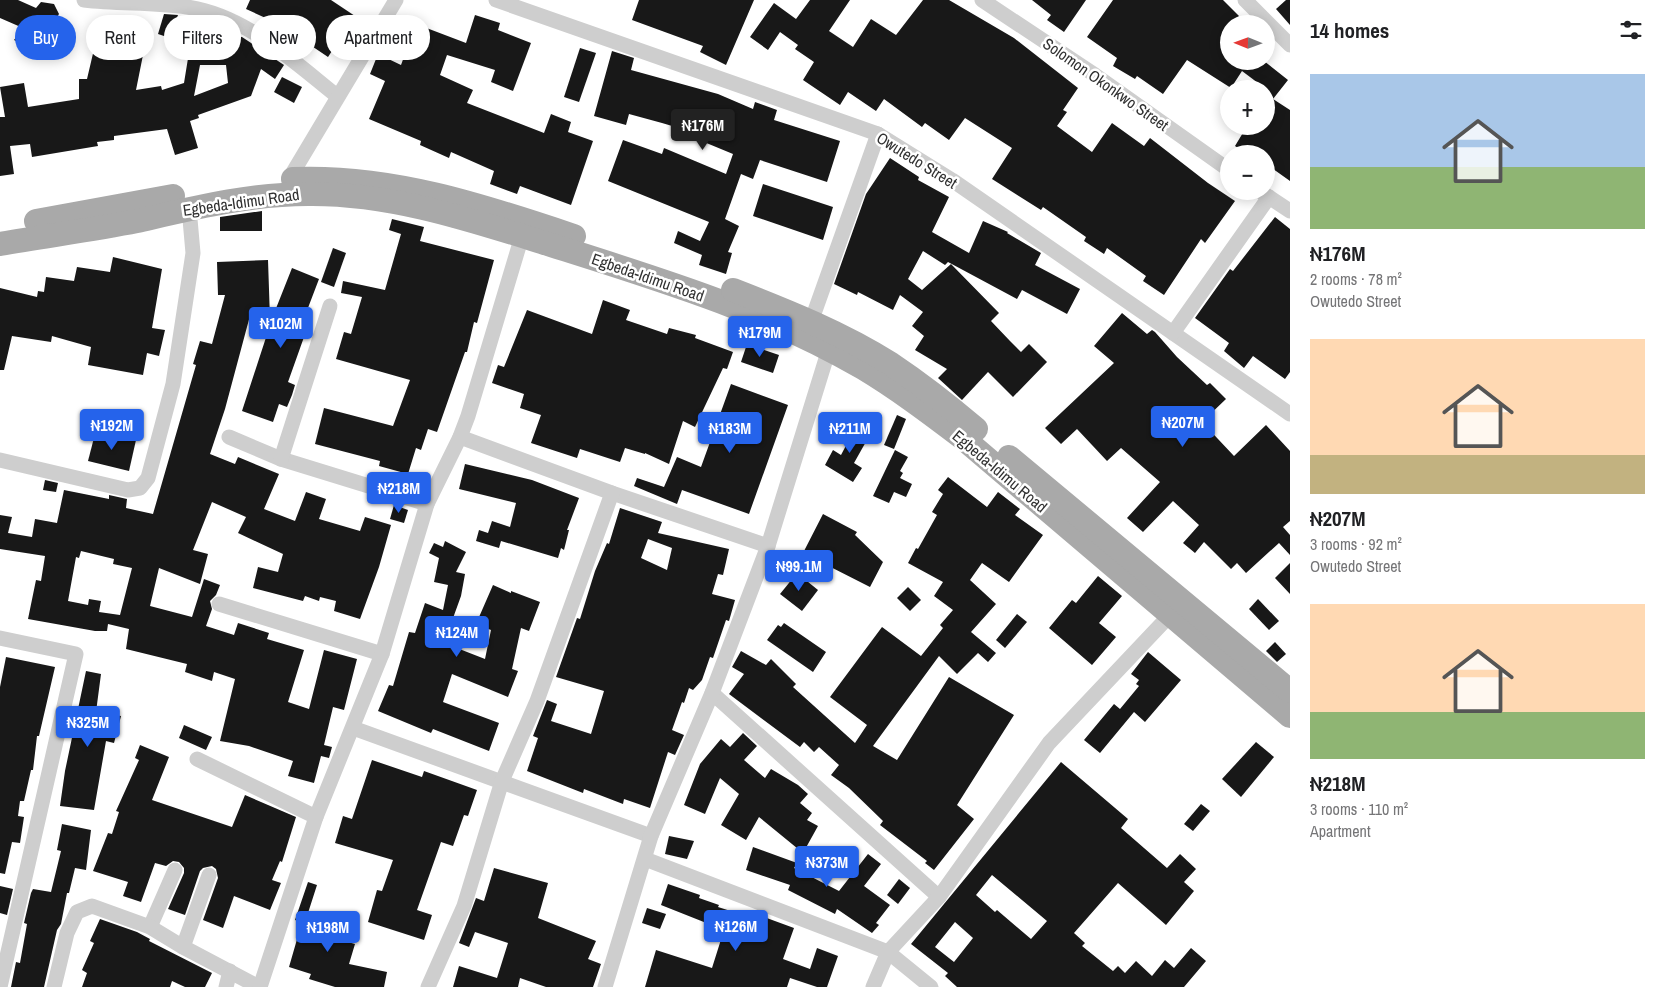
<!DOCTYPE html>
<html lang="en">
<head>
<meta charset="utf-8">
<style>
	body { margin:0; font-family:"Archivo Narrow",sans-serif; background:#f2f2f2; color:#202124; height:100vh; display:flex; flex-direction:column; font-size:19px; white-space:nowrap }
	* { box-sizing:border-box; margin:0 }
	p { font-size:16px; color:#757577 }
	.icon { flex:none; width:28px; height:28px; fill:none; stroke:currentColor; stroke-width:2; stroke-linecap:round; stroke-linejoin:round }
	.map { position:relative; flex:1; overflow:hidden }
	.drawer { display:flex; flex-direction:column; background:#fff; width:375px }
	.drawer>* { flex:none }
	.top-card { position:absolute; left:15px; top:15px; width:475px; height:45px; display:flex; gap:10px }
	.needle { width:32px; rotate:271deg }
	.tools { position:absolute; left:1220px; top:15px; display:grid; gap:10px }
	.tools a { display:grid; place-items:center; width:55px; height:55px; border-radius:50%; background:#fff; box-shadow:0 2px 12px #0003; font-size:25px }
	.price { position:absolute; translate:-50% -42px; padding:0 11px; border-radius:5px; background:#2563eb; color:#fff; font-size:16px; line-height:32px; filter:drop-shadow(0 1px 2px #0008) }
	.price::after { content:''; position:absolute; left:50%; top:30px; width:15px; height:11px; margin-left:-8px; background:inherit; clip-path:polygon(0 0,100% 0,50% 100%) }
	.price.selected { background:#222; color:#fff }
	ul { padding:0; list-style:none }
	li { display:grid; align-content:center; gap:10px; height:265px; padding:0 20px }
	li span { display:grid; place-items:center; height:155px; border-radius:0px; color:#555 }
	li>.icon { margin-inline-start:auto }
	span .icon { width:90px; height:90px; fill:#fffc; stroke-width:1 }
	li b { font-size:21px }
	h2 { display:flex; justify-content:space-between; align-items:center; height:60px; padding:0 20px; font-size:21px }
	.tag { padding:0 18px; border-radius:22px; background:#fff; box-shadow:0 2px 12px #0003; font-size:18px; line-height:45px }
	.tag.selected { background:#2563eb; color:#fff }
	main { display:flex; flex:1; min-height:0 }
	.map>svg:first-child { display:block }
	.building { fill:#181818; fill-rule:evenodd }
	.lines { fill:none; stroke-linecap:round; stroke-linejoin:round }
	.street { stroke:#cecece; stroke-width:15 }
	.primary { stroke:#a9a9a9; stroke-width:24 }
	.labels { text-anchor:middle; stroke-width:5; stroke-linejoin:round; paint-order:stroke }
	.street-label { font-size:16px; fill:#313131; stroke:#fff }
</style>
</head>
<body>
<main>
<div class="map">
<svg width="1290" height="987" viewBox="0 0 1290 987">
	<rect width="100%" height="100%" fill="#fff"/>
	<g class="building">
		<path d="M0,0H18L36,8L41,2L54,4L59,14L35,51L14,40L23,28L0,18Z"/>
		<path d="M250,0H331L355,16L328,57L282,26L276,36L266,29L270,20L246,9Z"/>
		<path d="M639,0H754L726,65L700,52L703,46L632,20Z"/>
		<path d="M810,0H850L829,31L853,47L871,19L896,35L923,0H949L1014,38L1078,88L1063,110L1067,112L1057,126L1092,152L1112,123L1144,146L1150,138L1208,183L1235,201L1205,243L1201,239L1164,295L1143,281L1146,276L1107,248L1104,254L1084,241L1086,237L1043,207L1041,210L992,179L1012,148L965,118L949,140L925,123L922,127L884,99L876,111L848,92L840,105L803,80L814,62L795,49L798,45L780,32L768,50L750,37L774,3L796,19Z"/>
		<path d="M1032,0H1086L1064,32L1047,20L1051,15Z"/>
		<path d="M1113,0H1223L1239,16L1232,24H1229V61H1264L1288,80L1273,99L1290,110V181L1266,164V154H1247L1235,146L1247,126H1266V89L1242,71L1231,88L1187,60L1163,94L1137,76L1135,79L1113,66L1117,58L1087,37Z"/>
		<path d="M1286,0H1290V25L1276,9Z"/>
		<path d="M164,14L178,15L170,38L158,34Z"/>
		<path d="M475,15L500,23L498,30L531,43L513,91L491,82L495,70L447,55L440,75L473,90L467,103L544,133L551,114L571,122L568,132L593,141L571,205L520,186L517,194L490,184L494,171L451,152L449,158L420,145L421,141L369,119L385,81L370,74L378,54L401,65L416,24L466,43Z"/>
		<path d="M205,27H223L224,35L242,37L284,65L275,79L261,69L251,96L198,115L199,118L190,121L198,148L175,155L167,129L114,136V140L97,142L98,146L32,157L30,144L10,146L14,174L0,176V117H5L0,87L24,83L28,107L79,99V79H87L95,45L143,55L136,90L161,86L162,90L184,83L190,46L205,49ZM200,65H226L228,83L194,96Z"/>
		<path d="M580,48L596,53L579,102L564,97Z"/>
		<path d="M612,51L634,58L631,70L718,94L753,109L755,102L777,110L774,120L840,141L827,182L760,160L753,179L741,174L725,219L739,226L728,252L732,253L726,274L699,265L702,255L674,243L678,231L700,241L709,222L608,181L623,140L662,154L664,148L726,174L733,154L704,142L706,136L662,123L629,114L626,125L594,116Z"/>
		<path d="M282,77L302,87L294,103L274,92Z"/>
		<path d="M890,158L919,177L918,180L949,197L932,232L969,253L983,221L1008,232L1007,233L1041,253L1035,265L1080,289L1067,314L1022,290L1017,299L948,262L945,265L923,251L908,279L922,290L951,264L999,313L991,321L1010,341L1021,352L1029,344L1047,362L1013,397L988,372L962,400L938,378L947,369L915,350L924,336L912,326L923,312L900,295L893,310L858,292L857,295L834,284L866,194Z"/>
		<path d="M763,184L833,207L823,240L753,216Z"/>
		<path d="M262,211V231H220V217Z"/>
		<path d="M1275,217L1290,229V372L1285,379L1253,356L1244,368L1224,351L1229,343L1195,318L1230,269L1233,271Z"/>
		<path d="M392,219L424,227L420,241L494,260L477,323L474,322L467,352H465L437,432L428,429L421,450L416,448L408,474L379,466L380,461L315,444L324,408L393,426L410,380L336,359L344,332L351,334L362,297L341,293L343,281L385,290L401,234L389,230Z"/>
		<path d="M333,248L346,253L334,287L321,282Z"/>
		<path d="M113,257L162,269L152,328L165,330L159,356L147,353L143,375L88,365L91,347L52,336L51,342L12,336L4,370H0V288L37,297L38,291L44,292L46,277L74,281L77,267L110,272Z"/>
		<path d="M268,260L270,319L251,312L225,409L210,454L235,464L238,457L279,474L264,509L295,521L306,492L326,499L319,519L360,531L365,517L391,525L379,567L360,619L334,611L336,601L320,597L319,601L305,596L303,601L253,588L258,567L278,572L283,554L238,533L246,517L212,502L193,550L208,554L200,584L159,568L150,606L192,617L204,579L220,585L216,595L210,601L212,609L206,626L234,635L238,623L269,633L267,639L304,650L288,702L309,709L324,650L357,659L344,710L333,707L324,745L332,747L329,758L321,756L314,783L288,776L293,761L249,746L220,741L235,679L214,672L212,681L185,672L187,664L126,649L129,629L108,624L107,631H95L28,619L36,580L41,581L45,556L0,549V515L12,517L8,533L32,537L35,519L57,523L64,490L109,499V495L127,499L126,508L153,514L196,365L193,364L200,341L212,344L225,295H218L217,262ZM81,551L114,559L113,564L132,568L120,615L99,612L101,601L89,599L88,605L68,601L76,557L79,558Z"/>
		<path d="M292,268L319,279L303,321L309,323L288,382L295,385L292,395L287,407L279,404L273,422L242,411L273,316Z"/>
		<path d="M603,300L630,310L626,320L667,334L669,328L696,335L695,338L733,352L727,369L723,368L695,427L683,421L669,464L645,453V454L625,448L620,462L580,449L577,458L531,443L541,415L520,408L524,394L492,383L498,365L504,367L527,310L592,334Z"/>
		<path d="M1122,313L1147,334L1152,330L1155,332L1177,357L1207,385L1210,383L1226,399L1202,422L1234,456L1266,425L1290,451V521L1283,527L1290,535V555L1279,543L1246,573L1237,563L1231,569L1204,542L1195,553L1183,543L1199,525L1173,501L1143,532L1127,518L1160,482L1121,448L1107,461L1077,429L1061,444L1045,428L1114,363L1094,346Z"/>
		<path d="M747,344L779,355L773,373L741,362Z"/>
		<path d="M731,384L788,405L749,514L682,490L677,504L634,486L637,478L664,487L677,457L701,467Z"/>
		<path d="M897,415L906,419L894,449L884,445Z"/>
		<path d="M858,423L872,431L854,463L862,468L853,482L825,465L833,450L841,455Z"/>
		<path d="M96,430L136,440L129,471L88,461Z"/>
		<path d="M895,450L908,457L900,471L903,473L900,478L912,484L906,497L894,492L889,503L873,496Z"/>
		<path d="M465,464L532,480L579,498L567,530H569L564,550L561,548L558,558L501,541L499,548L476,541L479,530L488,533L492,521L510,527L516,503L459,489Z"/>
		<path d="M948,477L987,507L998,492L1020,509L1015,515L1043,535L1009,582L982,563L970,580L996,604L971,632L996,653L988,662L978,653L957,674L939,656L873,746L897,760L949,677L1014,715L957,805L974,819L934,870L925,863L927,861L880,825L883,821L849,788L831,775L839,765L819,747L814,752L804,742L800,747L729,694L744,674L732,667L741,651L766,665L771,659L796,684L793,687L855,743L867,725L830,697L882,627L921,656L943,628L940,625L953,610L934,596L943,582L908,563L916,548L918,549L937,515L932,512L943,494L938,490Z"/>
		<path d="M45,480L58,483L56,492L43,490Z"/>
		<path d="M394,505L408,510L404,523L390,519Z"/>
		<path d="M620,508L662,522L658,533L729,549L723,575L718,574L712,594L735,600L729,621L726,620L713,658L710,657L702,680L693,690L689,688L684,703L682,702L672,730L684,735L675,755L668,752L650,808L624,799L623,804L584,789L583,793L527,771L538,738L533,736L547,700L557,704L551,721L591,734L604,691L556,677L577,618L580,619L595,571L607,543L609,544ZM648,539L672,548L667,570L641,558Z"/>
		<path d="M823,514L857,532L855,535L883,562L870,587L803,553Z"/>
		<path d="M445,541L466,552L456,572L465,574L461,596L444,643L485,659L491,630L476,624L493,585L511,593V591L540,602L529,631L521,628L512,669L518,671L508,697L452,674L443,702L499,723L489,751L433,729L431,733L378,711L389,685L393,686L409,632L415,633L425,603L443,610L448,585L434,582L439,558L429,553L434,543L443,547Z"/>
		<path d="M1290,563V594L1275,578Z"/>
		<path d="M797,573L818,590L802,611L780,594Z"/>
		<path d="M1098,576L1122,596L1099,623L1116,637L1092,665L1049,628L1072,600L1076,603Z"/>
		<path d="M908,587L921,600L910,611L897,598Z"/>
		<path d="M1258,599L1279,621L1269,630L1249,609Z"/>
		<path d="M1017,614L1027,622L1005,648L996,640Z"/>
		<path d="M784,623L826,652L813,672L767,640L778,625L781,627Z"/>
		<path d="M1275,642L1286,654L1277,662L1266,651Z"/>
		<path d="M1148,652L1181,680L1145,722L1134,712L1100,753L1084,740L1114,704L1120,709L1139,686L1136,684L1139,680L1131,674Z"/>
		<path d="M6,657L55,667L39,736H37L33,770H31L24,801H20L18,816L24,817L20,843L12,842L5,874L0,873V687Z"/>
		<path d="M86,671L101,674L96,712L121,716L114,743L106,741L94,810L60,806L65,771Z"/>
		<path d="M184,725L212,737L206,750L179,738Z"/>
		<path d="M743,733L757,746L744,760L765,778L771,769L798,785L808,794L800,803L812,813L807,820L818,826L803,853L759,817L746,840L721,825L739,794L720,778L705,814L684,805L700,764L721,739L730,747Z"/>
		<path d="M1256,742L1274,757L1241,797L1222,779Z"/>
		<path d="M140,745L169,757L152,800L232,827L245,795L296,817L282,862L280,861L272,880L281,883L270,910L234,896L223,928L203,920L218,878L216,869L212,866L203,868L200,871L185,915L168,909L184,873V868L179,862L173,861L166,866L155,863L141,902L123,896L128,882L93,871L108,833L112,834L119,812L116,811L139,760L135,758Z"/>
		<path d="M372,760L422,777L424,771L477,790L468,816L464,815L453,846L441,842L417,910L432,915L424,940L368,922L377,890L382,891L393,860L335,843L343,816L352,819Z"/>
		<path d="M1061,762L1128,819L1121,828L1167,868L1180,854L1196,869L1184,882L1194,891L1166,925L1118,883L1074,933L1085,943L1082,946L1113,971L1118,966L1125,973L1136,961L1152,976L1165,960L1174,968L1191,948L1206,961L1184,987H957L945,976L948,973L911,944ZM992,875L1047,921L1031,939L997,910L995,912L976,895ZM955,922L973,938L954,962L935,947Z"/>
		<path d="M1201,804L1210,811L1193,831L1184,824Z"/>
		<path d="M62,824L91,830L86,870L75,868L69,893H67L61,924L57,930L44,987H11L16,962L20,963L27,924L24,923L31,893L33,889L51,892L61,851L57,850Z"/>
		<path d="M669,836L694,841L687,859L665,854Z"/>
		<path d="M753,847L797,863L794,868L839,891L868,854L881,864L864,886L890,905L876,923L879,925L872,933L837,909L835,914L788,890L790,885L746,870Z"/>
		<path d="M494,868L548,883L538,918L596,941L588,959L601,964L593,987H546L520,978L518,987H453L459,966L497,978L508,943L475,932L469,947L459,943L476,898L484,901Z"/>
		<path d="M899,879L910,888L898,904L887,895Z"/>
		<path d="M308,882L317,885L308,913L331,921L326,936L355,944L349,964L387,972L384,987H335L309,979L311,974L289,967L302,922L295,920Z"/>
		<path d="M668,884L700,895L699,898L719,905L718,907L762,921L764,917L794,928L783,959L810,969L817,948L838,956L827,987H817L790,978L787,987H645L656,950L712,968L724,930L661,905Z"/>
		<path d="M0,886L13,889L7,915L0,913Z"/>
		<path d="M647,908L666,914L660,929L642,923Z"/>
		<path d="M100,919L137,932L150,939L149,941L212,973L205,987H185L172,981L170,987H82L87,973L82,970L94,943L90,941Z"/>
	</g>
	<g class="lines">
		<g class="street">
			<path d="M84,0C119,4 153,2 187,7C245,15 293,61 337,96"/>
			<path d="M496,0L878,134L952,180L1290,414"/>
			<path d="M982,0L1095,75L1229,170"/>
			<path d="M1245,0L1290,45"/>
			<path d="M289,179L396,0"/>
			<path d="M1260,191L1290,211"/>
			<path d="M811,322L878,134"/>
			<path d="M1173,333L1269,197"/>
			<path d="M229,437L281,459L427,504"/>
			<path d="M460,437L612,493L768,546"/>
			<path d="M281,459L330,306"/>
			<path d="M0,460L128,490L140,488L148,478L173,384L193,253L189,208"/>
			<path d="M219,604L382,654"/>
			<path d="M0,638L76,654L0,987"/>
			<path d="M712,693L939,897"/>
			<path d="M353,728L651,836"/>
			<path d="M197,759L316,817"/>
			<path d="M645,859L888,952L931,987"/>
			<path d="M150,927L175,870"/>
			<path d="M183,947L209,875"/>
			<path d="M54,987L67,933L77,912L92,906L150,927L183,947L259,987"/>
			<path d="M226,987L230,971"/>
			<path d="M260,987L316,817L382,654L427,504L460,437L468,416L522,236"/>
			<path d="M428,987L464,906L502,781L537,701L612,493"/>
			<path d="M605,987L651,836L712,693L768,546L829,349"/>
			<path d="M873,987L888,952L939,897L1049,743L1171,614"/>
		</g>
		<g class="primary">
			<path d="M293,179C390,175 482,205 574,236"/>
			<path d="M36,221L173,196"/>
			<path d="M0,244C45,236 92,230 137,221C194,208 250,194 308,194C391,193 471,220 548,244C655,278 766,311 863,368C898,389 931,414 964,439L1290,716"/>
			<path d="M733,290C787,311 842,333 891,364C921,384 949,406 976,429"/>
			<path d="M1009,457L1290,691"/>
		</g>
	</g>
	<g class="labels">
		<g class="street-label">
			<text transform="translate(1106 84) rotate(35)" y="6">Solomon Okonkwo Street</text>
			<text transform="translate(917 160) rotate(32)" y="6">Owutedo Street</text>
			<text transform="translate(241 202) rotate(-8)" y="6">Egbeda-Idimu Road</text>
			<text transform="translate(648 277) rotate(19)" y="6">Egbeda-Idimu Road</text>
			<text transform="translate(1000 471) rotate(40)" y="6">Egbeda-Idimu Road</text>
		</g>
	</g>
</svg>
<div class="tools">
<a><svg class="needle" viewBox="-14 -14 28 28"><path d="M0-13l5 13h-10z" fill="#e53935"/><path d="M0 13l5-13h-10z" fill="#757577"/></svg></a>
<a>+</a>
<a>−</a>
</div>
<b class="price selected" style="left:703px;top:151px">₦176M</b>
<b class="price" style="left:281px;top:349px">₦102M</b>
<b class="price" style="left:760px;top:358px">₦179M</b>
<b class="price" style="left:1183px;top:448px">₦207M</b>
<b class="price" style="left:112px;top:451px">₦192M</b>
<b class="price" style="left:730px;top:454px">₦183M</b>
<b class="price" style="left:850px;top:454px">₦211M</b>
<b class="price" style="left:399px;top:514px">₦218M</b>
<b class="price" style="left:799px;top:592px">₦99.1M</b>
<b class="price" style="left:457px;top:658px">₦124M</b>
<b class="price" style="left:88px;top:748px">₦325M</b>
<b class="price" style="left:827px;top:888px">₦373M</b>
<b class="price" style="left:736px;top:952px">₦126M</b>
<b class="price" style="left:328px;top:953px">₦198M</b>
<div class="top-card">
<a class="tag selected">Buy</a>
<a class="tag">Rent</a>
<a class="tag">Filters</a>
<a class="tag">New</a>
<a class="tag">Apartment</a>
</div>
</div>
<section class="drawer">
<h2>14 homes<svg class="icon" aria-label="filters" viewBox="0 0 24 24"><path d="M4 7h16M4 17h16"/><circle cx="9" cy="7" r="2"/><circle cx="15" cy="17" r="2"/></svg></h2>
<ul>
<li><span style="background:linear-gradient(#a9c7e8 60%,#8fb573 0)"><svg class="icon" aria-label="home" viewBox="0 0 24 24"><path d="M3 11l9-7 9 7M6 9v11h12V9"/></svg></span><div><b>₦176M</b><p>2 rooms · 78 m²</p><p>Owutedo Street</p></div></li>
<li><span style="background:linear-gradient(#ffd9b3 75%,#c2b280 0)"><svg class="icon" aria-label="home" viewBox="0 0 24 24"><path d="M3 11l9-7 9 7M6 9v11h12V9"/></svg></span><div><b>₦207M</b><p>3 rooms · 92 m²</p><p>Owutedo Street</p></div></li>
<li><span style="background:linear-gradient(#ffd9b3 70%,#8fb573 0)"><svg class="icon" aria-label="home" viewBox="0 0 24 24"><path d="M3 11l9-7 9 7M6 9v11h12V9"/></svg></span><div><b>₦218M</b><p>3 rooms · 110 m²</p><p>Apartment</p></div></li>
</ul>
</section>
</main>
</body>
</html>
